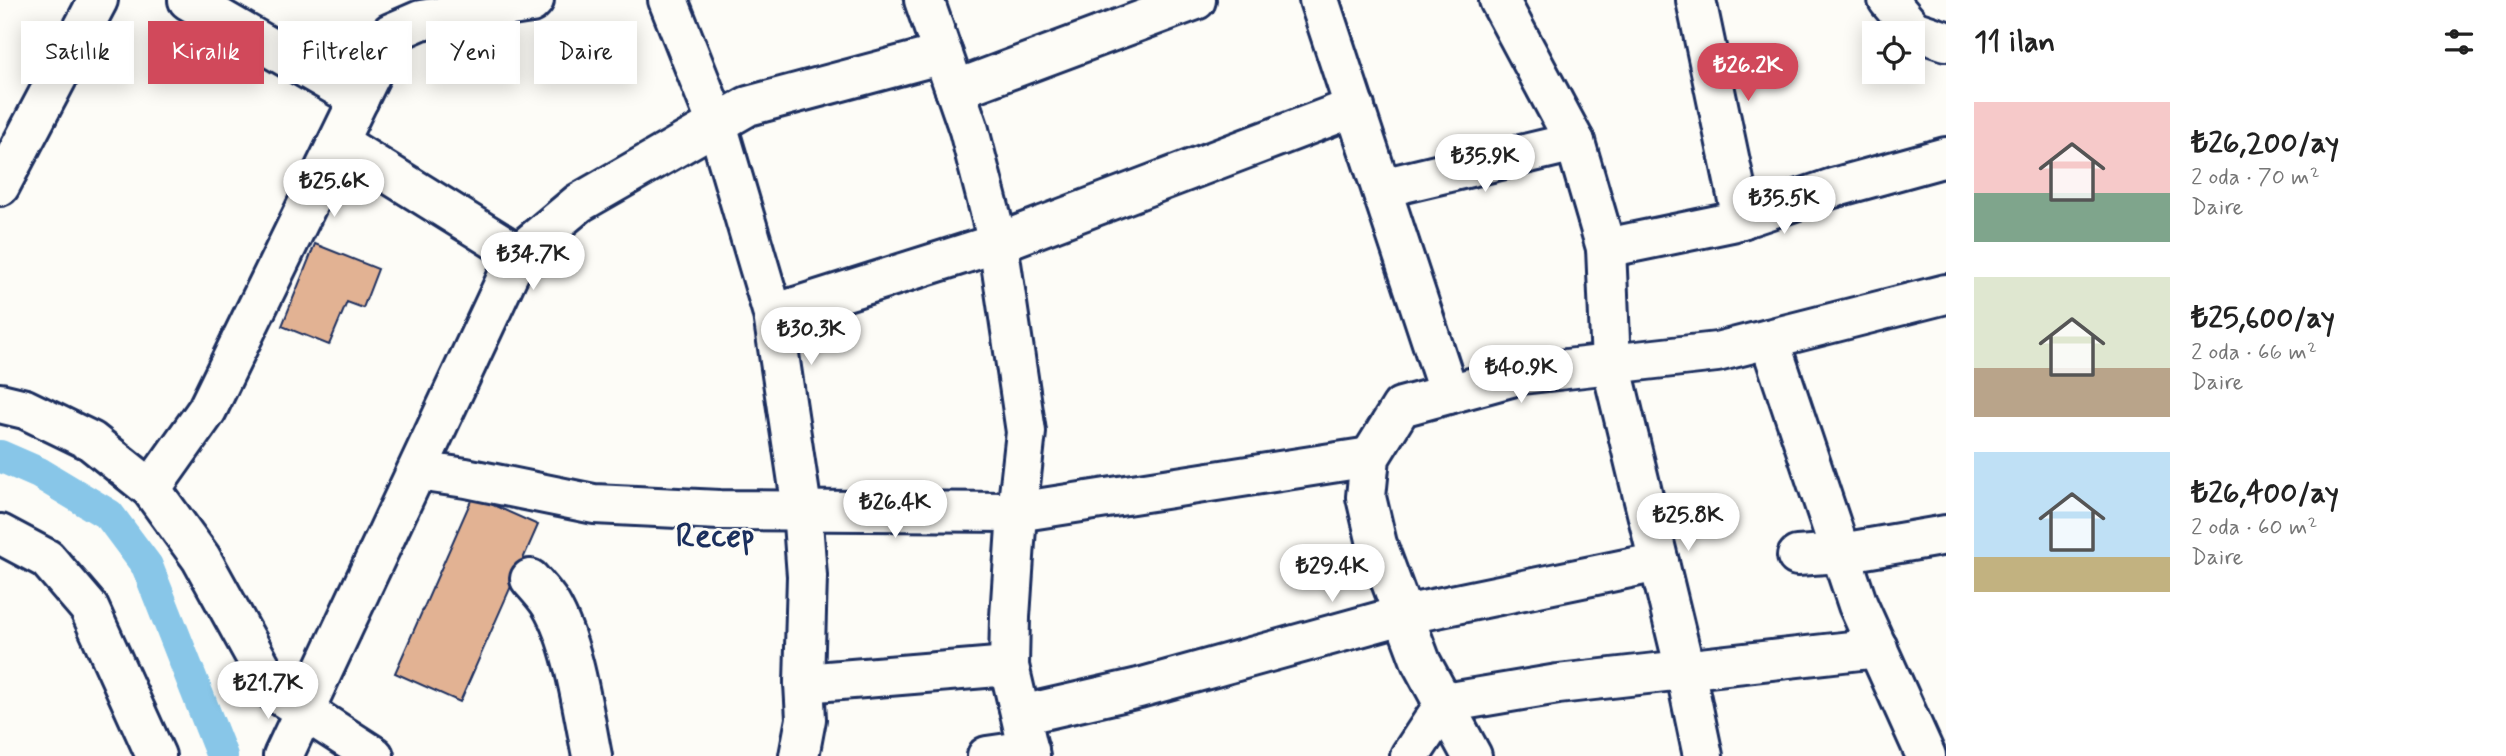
<!DOCTYPE html>
<html lang="tr">
<head>
<meta charset="utf-8">
<style>
	body { margin:0; font-family:Mynerve,sans-serif; background:#f2f2f2; color:#222; height:100vh; display:flex; flex-direction:column; font-size:26px; white-space:nowrap }
	* { box-sizing:border-box; margin:0 }
	p { font-size:23px; color:#767676 }
	.icon { flex:none; width:38px; height:38px; fill:none; stroke:currentColor; stroke-width:2; stroke-linecap:round; stroke-linejoin:round }
	.map { position:relative; flex:1; overflow:hidden }
	.side { display:flex; flex-direction:column; background:#fff; width:560px }
	.side>* { flex:none }
	.top-card { position:absolute; left:21px; top:21px; width:665px; height:63px; display:flex; gap:14px }
	.controls { position:absolute; left:1862px; top:21px; display:grid; gap:14px }
	.controls a { display:grid; place-items:center; width:63px; height:63px; border-radius:0px; background:#fff; box-shadow:0 4px 18px #0003; font-size:35px }
	.price { position:absolute; translate:-50% -60px; padding:0 16px; border-radius:24px; background:#fff; color:#222; font-size:23px; line-height:46px; filter:drop-shadow(0 2px 4px #0008) }
	.price::after { content:''; position:absolute; left:50%; top:42px; width:21px; height:16px; margin-left:-10px; background:inherit; clip-path:polygon(0 0,100% 0,50% 100%) }
	.price.selected { background:#d1495b; color:#fff }
	ul { padding:0; list-style:none }
	li { display:flex; align-items:center; gap:21px; height:175px; padding:0 28px }
	li span { display:grid; place-items:center; flex:none; width:196px; height:140px; border-radius:0px; color:#555 }
	li>.icon { margin-inline-start:auto }
	span .icon { width:84px; height:84px; fill:#fffc; stroke-width:1 }
	li b { font-size:30px }
	h2 { display:flex; justify-content:space-between; align-items:center; height:84px; padding:0 28px; font-size:30px }
	.tag { padding:0 24px; border-radius:0px; background:#fff; box-shadow:0 4px 18px #0003; font-size:24px; line-height:63px }
	.tag.selected { background:#d1495b; color:#fff }
	main { display:flex; flex:1; min-height:0 }
	.map>svg:first-child { display:block }
	.lines { fill:none; stroke-linecap:round; stroke-linejoin:round }
	.canal { stroke:#88c6e8; stroke-width:32 }
	.building { fill:#e2b293; stroke:#1b2f5e; stroke-width:2 }
	.minor-casing { stroke:#1b2f5e; stroke-width:44 }
	.minor { stroke:#fdfcf7; stroke-width:38 }
	.labels { text-anchor:middle; stroke-width:5; stroke-linejoin:round; paint-order:stroke }
	.district-label { font-size:33px; font-weight:bold; fill:#1b2f5e; stroke:#fdfcf7 }
</style>
</head>
<body>
<main>
<div class="map">
<svg width="1946" height="756" viewBox="0 0 1946 756">
	<rect width="100%" height="100%" fill="#fdfcf7"/>
	<filter id="ink" filterUnits="userSpaceOnUse"><feTurbulence type="fractalNoise" baseFrequency=".0143" numOctaves="2"/><feDisplacementMap in="SourceGraphic" scale="14" xChannelSelector="R" yChannelSelector="G"/><feConvolveMatrix kernelMatrix="1 2 1 2 8 2 1 2 1" color-interpolation-filters="sRGB"/></filter>
	<g filter="url(#ink)">
		<g class="lines">
			<path class="canal" d="M0,456L39,473L109,515L147,566L222,756"/>
		</g>
		<g class="building">
			<path d="M315,244L378,269L363,308L347,302L329,345L282,326Z"/>
			<path d="M473,496L538,525L460,702L395,673Z"/>
		</g>
		<g class="lines">
			<defs>
				<g id="minor">
					<path d="M188,0L359,99"/>
					<path d="M668,0L717,124L773,314L802,509L807,576L804,683L806,719L799,756"/>
					<path d="M924,0L969,130L998,243L1026,432L1017,512L1010,617L1009,666L1030,756"/>
					<path d="M1319,0L1449,394"/>
					<path d="M1499,0L1575,142L1606,248L1611,364L1685,670L1703,756"/>
					<path d="M1696,0L1742,219"/>
					<path d="M1888,0L1913,30L1946,41"/>
					<path d="M955,90L1196,0"/>
					<path d="M338,142L518,254"/>
					<path d="M0,186L98,0"/>
					<path d="M1382,188L1575,142"/>
					<path d="M1606,248L1732,222L1833,188L1946,157"/>
					<path d="M773,314L998,243L1355,107"/>
					<path d="M1769,339L1858,605L1926,756"/>
					<path d="M0,403L25,409L91,441L151,489L201,558L275,692L374,756"/>
					<path d="M418,471L466,478L594,504L720,510L1017,512L1370,457"/>
					<path d="M151,489L207,410L391,33L421,20L531,3L534,0"/>
					<path d="M0,534L47,559L89,608L156,756"/>
					<path d="M1797,556L1841,553L1946,535"/>
					<path d="M530,579C537,587 545,595 551,605C574,644 583,711 592,756"/>
					<path d="M804,683L1009,666"/>
					<path d="M1021,715L1139,688L1403,615L1659,562"/>
					<path d="M283,756L518,254L579,203L748,106L943,54"/>
					<path d="M987,756L1029,750"/>
					<path d="M1410,756L1445,703L1558,684L1878,648"/>
					<path d="M1472,756L1421,662L1377,544L1366,497L1370,457L1401,407L1522,374L1717,352L1946,294"/>
				</g>
			</defs>
			<use href="#minor" class="minor-casing"/>
			<use href="#minor" class="minor"/>
		</g>
	</g>
	<g class="labels">
		<g class="district-label">
			<text x="715" y="546">Recep</text>
		</g>
	</g>
</svg>
<div class="controls">
<a><svg class="icon" aria-label="locate" viewBox="0 0 24 24"><circle cx="12" cy="12" r="6"/><path d="M12 2v4M12 18v4M2 12h4M18 12h4"/></svg></a>
</div>
<b class="price selected" style="left:1748px;top:103px">₺26.2K</b>
<b class="price" style="left:1485px;top:194px">₺35.9K</b>
<b class="price" style="left:334px;top:219px">₺25.6K</b>
<b class="price" style="left:1784px;top:236px">₺35.5K</b>
<b class="price" style="left:533px;top:292px">₺34.7K</b>
<b class="price" style="left:811px;top:367px">₺30.3K</b>
<b class="price" style="left:1521px;top:405px">₺40.9K</b>
<b class="price" style="left:895px;top:540px">₺26.4K</b>
<b class="price" style="left:1688px;top:553px">₺25.8K</b>
<b class="price" style="left:1332px;top:604px">₺29.4K</b>
<b class="price" style="left:268px;top:721px">₺21.7K</b>
<div class="top-card">
<a class="tag">Satılık</a>
<a class="tag selected">Kiralık</a>
<a class="tag">Filtreler</a>
<a class="tag">Yeni</a>
<a class="tag">Daire</a>
</div>
</div>
<section class="side">
<h2>11 ilan<svg class="icon" aria-label="filters" viewBox="0 0 24 24"><path d="M4 7h16M4 17h16"/><circle cx="9" cy="7" r="2"/><circle cx="15" cy="17" r="2"/></svg></h2>
<ul>
<li><span style="background:linear-gradient(#f6c9c9 65%,#7fa58c 0)"><svg class="icon" aria-label="home" viewBox="0 0 24 24"><path d="M3 11l9-7 9 7M6 9v11h12V9"/></svg></span><div><b>₺26,200/ay</b><p>2 oda · 70 m²</p><p>Daire</p></div></li>
<li><span style="background:linear-gradient(#dfe7d0 65%,#b9a48a 0)"><svg class="icon" aria-label="home" viewBox="0 0 24 24"><path d="M3 11l9-7 9 7M6 9v11h12V9"/></svg></span><div><b>₺25,600/ay</b><p>2 oda · 66 m²</p><p>Daire</p></div></li>
<li><span style="background:linear-gradient(#bfe0f5 75%,#c2b280 0)"><svg class="icon" aria-label="home" viewBox="0 0 24 24"><path d="M3 11l9-7 9 7M6 9v11h12V9"/></svg></span><div><b>₺26,400/ay</b><p>2 oda · 60 m²</p><p>Daire</p></div></li>
</ul>
</section>
</main>
</body>
</html>
